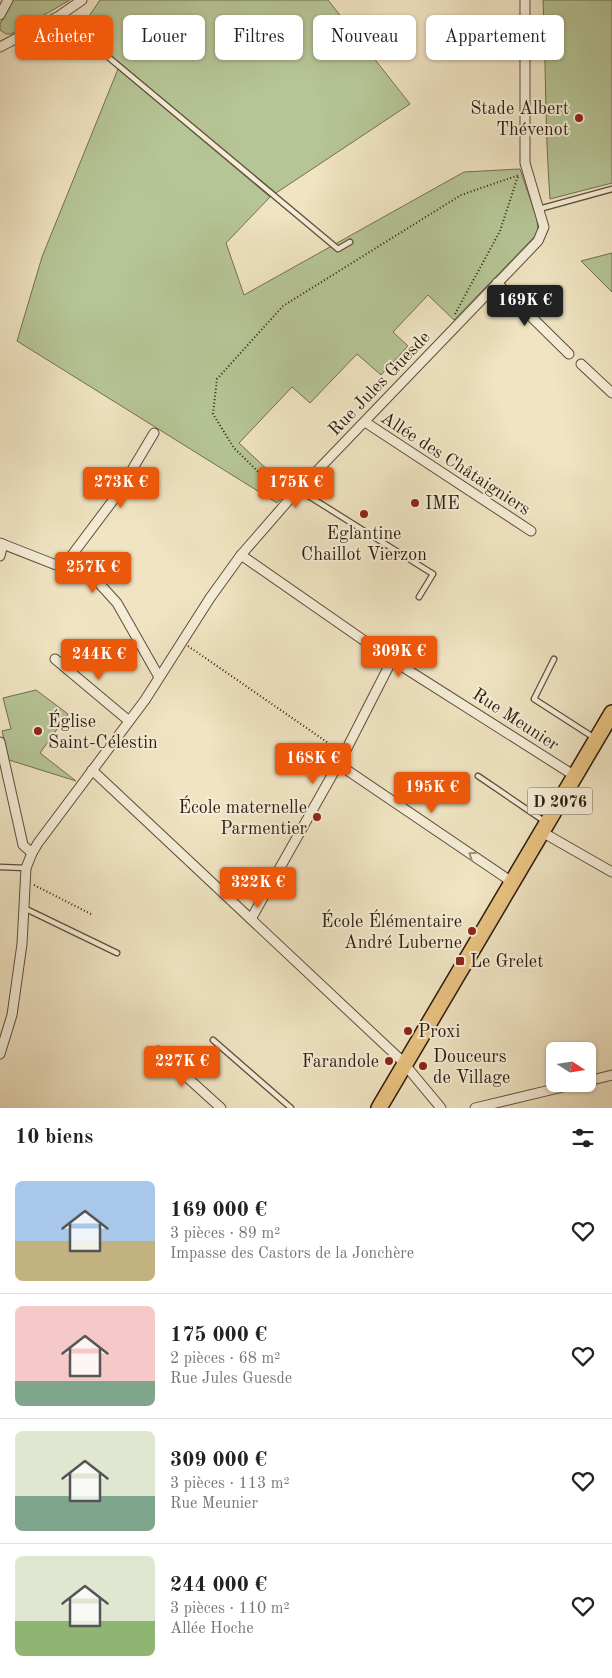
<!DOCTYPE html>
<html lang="fr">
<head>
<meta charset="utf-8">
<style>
	body { margin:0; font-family:"Old Standard TT",serif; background:#f2f2f2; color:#222; height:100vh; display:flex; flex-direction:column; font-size:19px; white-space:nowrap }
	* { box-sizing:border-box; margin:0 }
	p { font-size:16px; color:#767676 }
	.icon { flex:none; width:28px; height:28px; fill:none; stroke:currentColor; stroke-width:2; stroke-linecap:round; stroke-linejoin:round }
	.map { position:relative; height:1108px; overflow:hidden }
	.details { display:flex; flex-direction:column; background:#fff; flex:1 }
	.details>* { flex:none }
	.top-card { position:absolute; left:15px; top:15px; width:582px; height:45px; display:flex; gap:10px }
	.needle { width:32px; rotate:102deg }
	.controls { position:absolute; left:546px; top:1042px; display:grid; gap:10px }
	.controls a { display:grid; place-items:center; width:50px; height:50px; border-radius:8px; background:#fff; box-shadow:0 1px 4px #0004; font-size:25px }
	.price { position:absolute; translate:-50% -42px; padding:0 11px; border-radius:5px; background:#ea580c; color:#fff; font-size:16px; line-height:32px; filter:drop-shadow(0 1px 2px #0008) }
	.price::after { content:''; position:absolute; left:50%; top:30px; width:15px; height:11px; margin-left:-8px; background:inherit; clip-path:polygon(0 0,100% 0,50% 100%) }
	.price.active { background:#222; color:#fff }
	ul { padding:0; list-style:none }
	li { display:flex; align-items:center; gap:15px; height:125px; padding:0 15px }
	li+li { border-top:1px solid #e0e0e0 }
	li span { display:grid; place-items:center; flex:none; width:140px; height:100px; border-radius:8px; color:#555 }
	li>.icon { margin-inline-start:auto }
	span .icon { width:60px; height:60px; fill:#fffc; stroke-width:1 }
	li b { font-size:21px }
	h2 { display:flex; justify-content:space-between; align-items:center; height:60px; padding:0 15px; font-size:21px }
	.pill { padding:0 18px; border-radius:8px; background:#fff; box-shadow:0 1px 4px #0004; font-size:18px; line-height:45px }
	.pill.active { background:#ea580c; color:#fff }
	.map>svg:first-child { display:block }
	.green { fill:#b6c596; stroke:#717052 }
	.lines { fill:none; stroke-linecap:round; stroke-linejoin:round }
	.service-casing { stroke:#5d4e3b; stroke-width:7 }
	.minor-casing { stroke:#5d4e3b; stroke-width:11 }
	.primary-casing { stroke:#2c1c0e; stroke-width:18 }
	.path { stroke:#2c1c0e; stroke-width:2; stroke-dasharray:1 2.5; stroke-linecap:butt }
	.service { stroke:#f5edd7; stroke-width:4.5 }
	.minor { stroke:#f5edd7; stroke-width:9 }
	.primary { stroke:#e8c281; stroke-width:15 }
	.oneway { stroke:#9b8f7d }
	.poi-dot { fill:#8f2418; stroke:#f5edd7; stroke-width:2 }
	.labels { text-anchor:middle; stroke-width:4; stroke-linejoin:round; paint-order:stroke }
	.shield { fill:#f5edd7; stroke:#685b4a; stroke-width:1 }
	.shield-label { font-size:16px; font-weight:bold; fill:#2c1c0e }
	.poi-label { font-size:18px; fill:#2c1c0e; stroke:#f5edd7; text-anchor:start }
	.street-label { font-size:18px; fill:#2c1c0e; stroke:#f5edd7 }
</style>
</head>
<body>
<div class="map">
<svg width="612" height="1108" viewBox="0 0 612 1108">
	<rect width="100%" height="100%" fill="#f0e4c2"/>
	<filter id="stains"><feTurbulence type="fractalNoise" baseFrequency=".004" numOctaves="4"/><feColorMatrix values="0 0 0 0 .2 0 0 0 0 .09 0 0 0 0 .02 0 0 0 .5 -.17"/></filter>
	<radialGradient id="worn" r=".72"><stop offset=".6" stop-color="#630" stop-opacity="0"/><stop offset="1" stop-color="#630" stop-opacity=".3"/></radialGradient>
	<g class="green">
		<path d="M13,0H70L11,34H6L0,30V24Z"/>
		<path d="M100,0H328L410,104L276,193L73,24L89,16Z"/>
		<path d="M543,0H612V183L550,199C545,133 546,66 543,0Z"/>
		<path d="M118,69L270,197L226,243L244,295L464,172L520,169L537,219L538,233L454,320L428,295L393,332L408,346L381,375L357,354L310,403L292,387L239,443L289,490L277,503L17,341L42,257Z"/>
		<path d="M612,253V292L581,261Z"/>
		<path d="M36,690L68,714L40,753L76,781L9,760L2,731L11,729L3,698Z"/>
	</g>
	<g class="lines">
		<defs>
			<g id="service">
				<path d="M59,16L338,249L350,242"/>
				<path d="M539,209L612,189"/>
				<path d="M299,490L433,574L419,597"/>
				<path d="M554,659L534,699L593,737"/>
				<path d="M478,776L544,821"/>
				<path d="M0,867L26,868"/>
				<path d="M24,908L117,953"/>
				<path d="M213,1040L291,1108"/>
			</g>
			<g id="minor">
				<path d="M0,15L8,0"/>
				<path d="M0,47L59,16L82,0"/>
				<path d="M497,283L569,354"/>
				<path d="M581,364L612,393"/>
				<path d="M365,422L531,531"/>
				<path d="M0,543L97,581L117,603L159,677"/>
				<path d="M241,555L392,660L575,776"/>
				<path d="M0,556L3,544"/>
				<path d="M63,567L117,495L154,433"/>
				<path d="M55,659L129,721"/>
				<path d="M0,742L23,845L32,853"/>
				<path d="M338,764L512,882"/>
				<path d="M92,770L401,1060L441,1108"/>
				<path d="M542,832L612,872"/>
				<path d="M251,919L344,754L392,660"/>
				<path d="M158,1051L221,1108"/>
				<path d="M0,1054L12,1015L22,944L26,868L32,853L38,843L145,700L210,598L241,555L288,501L538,241L544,227L525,163V0"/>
				<path d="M588,1081L612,1075"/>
				<path d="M475,1108L575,1084"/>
			</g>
			<path id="primary" d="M379,1108L612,713"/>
		</defs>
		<use href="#service" class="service-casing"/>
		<use href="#minor" class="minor-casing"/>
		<use href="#primary" class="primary-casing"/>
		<g class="path">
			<path d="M455,314L500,231L518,176"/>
			<path d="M283,496L234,448L213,414L217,379L283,306L461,195L519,175"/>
			<path d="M188,646L337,749"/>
			<path d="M34,885L93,915"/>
		</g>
		<use href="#service" class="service"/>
		<use href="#minor" class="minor"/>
		<use href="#primary" class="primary"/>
	</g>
	<defs><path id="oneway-chevron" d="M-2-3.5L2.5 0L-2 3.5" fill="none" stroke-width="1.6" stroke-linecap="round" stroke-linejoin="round" transform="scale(1.25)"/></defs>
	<use class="oneway" href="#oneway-chevron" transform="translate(472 855) rotate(-146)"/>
	<g class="poi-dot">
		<circle cx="579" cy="118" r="5"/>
		<circle cx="415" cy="503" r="5"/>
		<circle cx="364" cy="514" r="5"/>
		<circle cx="38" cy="731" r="5"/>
		<circle cx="317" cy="817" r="5"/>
		<circle cx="472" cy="931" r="5"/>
		<rect x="455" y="956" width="10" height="10" rx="2.5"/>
		<circle cx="408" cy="1031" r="5"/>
		<circle cx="389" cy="1061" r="5"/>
		<circle cx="423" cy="1066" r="5"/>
	</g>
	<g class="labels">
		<rect class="shield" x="527.5" y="787.5" width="65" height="27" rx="4"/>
		<g class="shield-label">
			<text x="560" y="807">D 2076</text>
		</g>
		<g class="poi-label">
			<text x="569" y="114" text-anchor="end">Stade Albert<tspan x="569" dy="21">Thévenot</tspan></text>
			<text x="425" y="509">IME</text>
			<text x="364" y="539" text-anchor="middle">Eglantine<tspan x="364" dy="21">Chaillot Vierzon</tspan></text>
			<text x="48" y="727">Église<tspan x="48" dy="21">Saint-Célestin</tspan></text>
			<text x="307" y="813" text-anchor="end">École maternelle<tspan x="307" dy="21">Parmentier</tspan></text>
			<text x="462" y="927" text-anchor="end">École Élémentaire<tspan x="462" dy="21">André Luberne</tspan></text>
			<text x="470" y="967">Le Grelet</text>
			<text x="418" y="1037">Proxi</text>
			<text x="433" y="1062">Douceurs<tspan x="433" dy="21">de Village</tspan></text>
			<text x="379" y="1067" text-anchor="end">Farandole</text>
		</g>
		<g class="street-label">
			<text transform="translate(379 383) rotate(-46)" y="6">Rue Jules Guesde</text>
			<text transform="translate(456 463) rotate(33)" y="6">Allée des Châtaigniers</text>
			<text transform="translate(516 719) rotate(33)" y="6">Rue Meunier</text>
		</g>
	</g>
	<rect width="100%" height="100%" filter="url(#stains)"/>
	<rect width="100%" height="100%" fill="url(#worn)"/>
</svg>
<div class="controls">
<a><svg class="needle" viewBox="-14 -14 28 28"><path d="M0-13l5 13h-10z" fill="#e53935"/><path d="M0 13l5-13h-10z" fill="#767676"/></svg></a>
</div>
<b class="price active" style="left:525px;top:327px">169K €</b>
<b class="price" style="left:121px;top:509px">273K €</b>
<b class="price" style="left:296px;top:509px">175K €</b>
<b class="price" style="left:93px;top:594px">257K €</b>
<b class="price" style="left:399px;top:678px">309K €</b>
<b class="price" style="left:99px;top:681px">244K €</b>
<b class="price" style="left:313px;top:785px">168K €</b>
<b class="price" style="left:432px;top:814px">195K €</b>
<b class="price" style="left:258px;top:909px">322K €</b>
<b class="price" style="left:182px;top:1088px">227K €</b>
<div class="top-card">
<a class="pill active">Acheter</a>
<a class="pill">Louer</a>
<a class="pill">Filtres</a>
<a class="pill">Nouveau</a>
<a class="pill">Appartement</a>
</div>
</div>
<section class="details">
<h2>10 biens<svg class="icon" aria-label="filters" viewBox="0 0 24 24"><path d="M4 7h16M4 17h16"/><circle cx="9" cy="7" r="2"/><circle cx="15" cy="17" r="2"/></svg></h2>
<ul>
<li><span style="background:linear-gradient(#a9c7e8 60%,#c2b280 0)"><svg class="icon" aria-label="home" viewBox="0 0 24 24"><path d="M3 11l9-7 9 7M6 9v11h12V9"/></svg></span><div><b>169 000 €</b><p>3 pièces · 89 m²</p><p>Impasse des Castors de la Jonchère</p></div><svg class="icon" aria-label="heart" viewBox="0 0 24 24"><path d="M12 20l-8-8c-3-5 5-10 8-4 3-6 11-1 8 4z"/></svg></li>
<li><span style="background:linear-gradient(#f6c9c9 75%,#7fa58c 0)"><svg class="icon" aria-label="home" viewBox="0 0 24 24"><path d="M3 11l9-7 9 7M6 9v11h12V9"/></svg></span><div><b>175 000 €</b><p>2 pièces · 68 m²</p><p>Rue Jules Guesde</p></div><svg class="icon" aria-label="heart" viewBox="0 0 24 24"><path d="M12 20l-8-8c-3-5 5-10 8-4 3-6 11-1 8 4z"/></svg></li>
<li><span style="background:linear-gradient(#dfe7d0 65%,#7fa58c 0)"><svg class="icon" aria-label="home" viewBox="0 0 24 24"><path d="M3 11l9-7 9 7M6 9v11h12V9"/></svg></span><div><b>309 000 €</b><p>3 pièces · 113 m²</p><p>Rue Meunier</p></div><svg class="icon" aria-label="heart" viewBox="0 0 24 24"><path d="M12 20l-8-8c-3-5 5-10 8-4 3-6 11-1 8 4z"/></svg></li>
<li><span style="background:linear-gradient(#dfe7d0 65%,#8fb573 0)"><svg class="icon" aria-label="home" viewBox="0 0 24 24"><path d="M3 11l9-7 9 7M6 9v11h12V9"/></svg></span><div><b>244 000 €</b><p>3 pièces · 110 m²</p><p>Allée Hoche</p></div><svg class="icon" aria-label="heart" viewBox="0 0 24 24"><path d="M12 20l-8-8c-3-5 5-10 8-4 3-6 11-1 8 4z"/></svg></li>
</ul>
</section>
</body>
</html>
